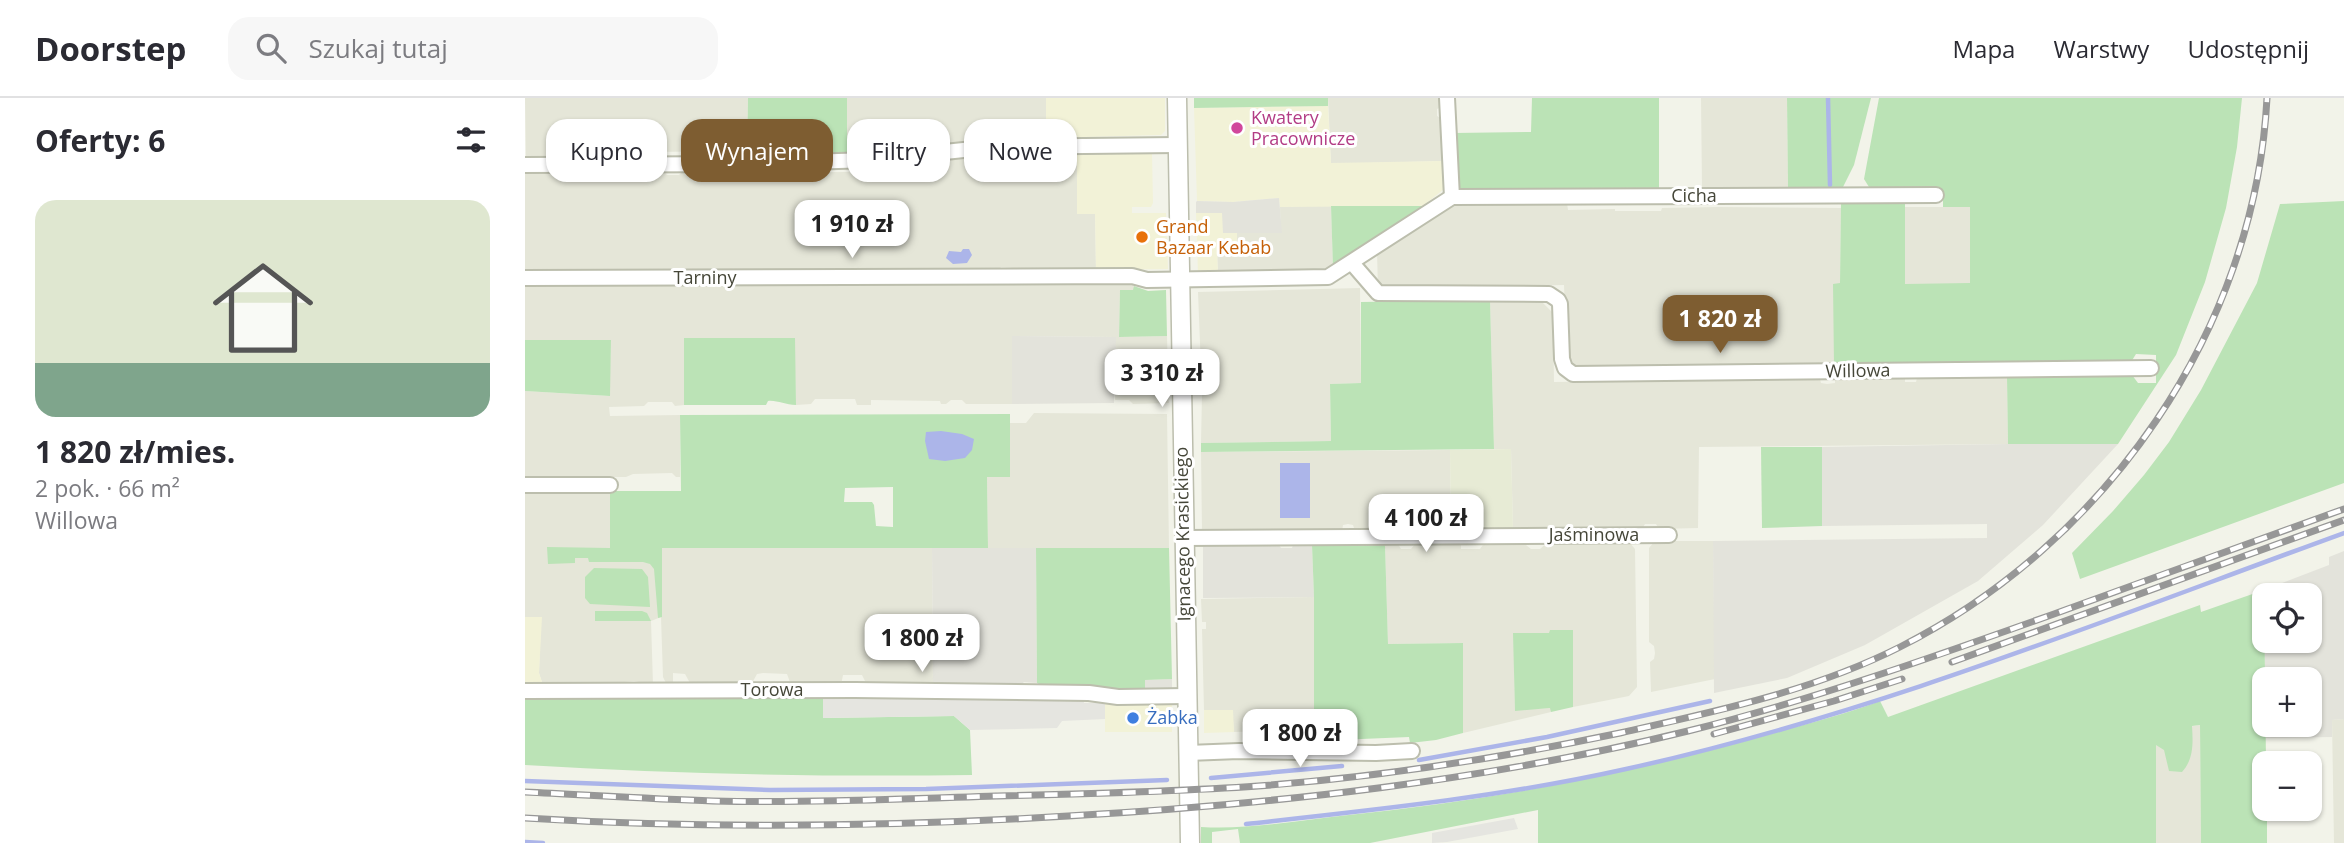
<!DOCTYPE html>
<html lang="pl">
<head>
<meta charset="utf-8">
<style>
	body { margin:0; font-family:"Open Sans",sans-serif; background:#f7f7f7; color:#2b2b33; height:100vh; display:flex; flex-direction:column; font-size:26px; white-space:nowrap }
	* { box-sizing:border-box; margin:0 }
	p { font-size:23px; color:#7c7c81 }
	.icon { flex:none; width:38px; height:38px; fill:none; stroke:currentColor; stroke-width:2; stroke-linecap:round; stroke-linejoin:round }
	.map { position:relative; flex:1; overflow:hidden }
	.side { display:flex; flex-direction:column; background:#fff; width:525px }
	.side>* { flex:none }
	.banner { position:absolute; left:21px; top:21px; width:665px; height:63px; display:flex; gap:14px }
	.buttons { position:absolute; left:1727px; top:485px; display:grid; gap:14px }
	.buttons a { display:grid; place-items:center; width:70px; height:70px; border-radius:14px; background:#fff; box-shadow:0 2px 5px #0004; font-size:35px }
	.price { position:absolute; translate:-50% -60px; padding:0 16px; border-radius:14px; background:#fff; color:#222; font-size:23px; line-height:46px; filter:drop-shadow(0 2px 4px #0008) }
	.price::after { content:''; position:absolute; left:50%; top:42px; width:21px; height:16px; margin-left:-10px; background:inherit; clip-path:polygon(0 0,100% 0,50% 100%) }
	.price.current { background:#7e5d31; color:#fff }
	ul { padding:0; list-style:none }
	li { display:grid; align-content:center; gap:14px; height:371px; padding:0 35px }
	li+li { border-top:2px solid #e1e1e2 }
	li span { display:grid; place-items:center; height:217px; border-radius:21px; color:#555 }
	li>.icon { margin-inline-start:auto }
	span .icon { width:126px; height:126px; fill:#fffc; stroke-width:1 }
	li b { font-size:30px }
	h2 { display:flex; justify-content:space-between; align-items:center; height:84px; padding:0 35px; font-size:30px }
	.chip { padding:0 24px; border-radius:21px; background:#fff; box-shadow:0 2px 5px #0004; font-size:24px; line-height:63px }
	.chip.current { background:#7e5d31; color:#fff }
	header { display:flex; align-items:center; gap:42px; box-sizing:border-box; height:98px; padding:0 35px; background:#fff; border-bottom:2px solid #e1e1e2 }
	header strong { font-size:33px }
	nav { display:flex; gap:38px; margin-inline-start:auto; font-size:24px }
	.search { width:490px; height:63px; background:#f7f7f7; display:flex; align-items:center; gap:18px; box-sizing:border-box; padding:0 24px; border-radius:21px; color:#7c7c81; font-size:26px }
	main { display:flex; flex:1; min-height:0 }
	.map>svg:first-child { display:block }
	.residential { fill:#e5e6d8 }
	.commercial { fill:#f2f2d7 }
	.industrial { fill:#e3e3db; fill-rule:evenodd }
	.education { fill:#e7ebd5 }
	.green { fill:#bbe3b6; fill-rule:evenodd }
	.parking { fill:#e5e5e0 }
	.water { fill:#acb5e9 }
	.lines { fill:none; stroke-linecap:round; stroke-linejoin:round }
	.stream { stroke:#acb5e9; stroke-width:4.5 }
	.minor-casing { stroke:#bcbead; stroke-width:18 }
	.tertiary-casing { stroke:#bcbead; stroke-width:21 }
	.minor { stroke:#fff; stroke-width:14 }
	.tertiary { stroke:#fff; stroke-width:18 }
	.rail-casing { stroke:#979797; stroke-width:7 }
	.rail { stroke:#fff; stroke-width:4.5; stroke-dasharray:13; stroke-linecap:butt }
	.hotel-dot { fill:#d1479c; stroke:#fff; stroke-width:2.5 }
	.food-dot { fill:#e8710a; stroke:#fff; stroke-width:2.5 }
	.shop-dot { fill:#3f7fe0; stroke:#fff; stroke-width:2.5 }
	.labels { text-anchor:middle; stroke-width:6; stroke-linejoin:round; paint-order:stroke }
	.hotel-label { font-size:18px; fill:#b23c85; stroke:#fff; text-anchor:start }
	.street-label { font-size:18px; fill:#454638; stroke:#fff }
	.food-label { font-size:18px; fill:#c56008; stroke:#fff; text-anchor:start }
	.shop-label { font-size:18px; fill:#366cbe; stroke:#fff; text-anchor:start }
</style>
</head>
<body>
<header>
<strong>Doorstep</strong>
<div class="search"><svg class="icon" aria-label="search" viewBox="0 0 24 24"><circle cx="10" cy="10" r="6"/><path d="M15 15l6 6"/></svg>Szukaj tutaj</div>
<nav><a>Mapa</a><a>Warstwy</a><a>Udostępnij</a></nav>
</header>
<main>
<section class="side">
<h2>Oferty: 6<svg class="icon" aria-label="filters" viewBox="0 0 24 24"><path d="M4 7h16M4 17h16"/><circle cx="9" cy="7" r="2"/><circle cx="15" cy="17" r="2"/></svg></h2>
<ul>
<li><span style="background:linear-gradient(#dfe7d0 75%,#7fa58c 0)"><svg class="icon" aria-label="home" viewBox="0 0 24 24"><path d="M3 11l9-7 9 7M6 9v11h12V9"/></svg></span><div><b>1 820 zł/mies.</b><p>2 pok. · 66 m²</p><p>Willowa</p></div></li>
</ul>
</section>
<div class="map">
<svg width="1819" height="745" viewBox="0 0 1819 745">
	<rect width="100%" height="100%" fill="#f2f3e9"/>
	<g class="residential">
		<path d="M0,0H223L222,53L24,55V58L1,59Z"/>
		<path d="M322,0H521V40L467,41L322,56Z"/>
		<path d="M803,0H915L916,9L912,11V18L917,21V63L806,66Z"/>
		<path d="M1176,0H1262L1263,89L1177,90Z"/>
		<path d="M552,56V115L570,116L571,172H489L488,170L476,169L474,172L0,173V73H24V76L140,75L142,77H154L156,75L323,74L461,57Z"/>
		<path d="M1042,105L1043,112L1090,111V113H1136L1137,110L1193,109L1316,110L1315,186H1309V267L1051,270L1042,261L1039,187L853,190L852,154L929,108Z"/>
		<path d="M806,107L808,170L693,176L692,153L697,152L698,149H712V135H756L755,109Z"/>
		<rect x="1380" y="109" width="65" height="77"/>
		<path d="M606,185L609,188V192H595L594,239L642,238L643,281H640V296H643L644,305L608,306L604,302H590V239L487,238V306H441L437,302H426L421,306H416L415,303L346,302V307H332L330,301H290L286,306L271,307L269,240H159V307L150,308L147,304H123L119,308L84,309L85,318L155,317V379H151L147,375L108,376L101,379H0V293L84,298L86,242H0V188Z"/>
		<path d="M835,190L836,285L805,286L806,343L676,345L677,296L673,194Z"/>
		<path d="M965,202L1016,203L1028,215L1029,284L1295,281L1296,285L1302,286L1310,285V280H1380V284H1391L1392,280L1482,279L1483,346L1174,349L1173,430L1134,431L1131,426H1120L1117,431H988L986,351H969Z"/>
		<path d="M509,315L642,316L644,450H463L462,379L485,378V325H501Z"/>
		<path d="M925,352L926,431L830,433L828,427L823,426L818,427L817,433L677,434L676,354Z"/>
		<path d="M85,393L86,450H407L408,585H341L337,577H318L316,587H266L262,576L238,575L232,576L226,587H169L165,585L160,576L148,575V587L141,585L138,579L136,519L126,523L128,587H117L114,584L109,583L99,584L95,587H18L14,575L16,519H0V394Z"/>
		<path d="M1130,443L1139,446L1151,443H1188L1190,581L1126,594L1125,564L1129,561L1130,555L1129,548L1124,544V450Z"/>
		<path d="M960,444H997L1006,451H1015L1023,444H1104L1110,451L1112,589L1104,598L1048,609V532H1025V535H989L990,612L1026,610V614L938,635V545L863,546L860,447L873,446L876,451H886L890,446H936V451H955Z"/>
		<path d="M789,499V632L709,634L707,612H679L677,531H681V524H677L676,501Z"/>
		<path d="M1819,621V745H1809L1807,622Z"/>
		<path d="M1675,627L1676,745H1631V634Z"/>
	</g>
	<g class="commercial">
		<path d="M521,0H640V33L636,37L521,40Z"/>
		<path d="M803,8L806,65L917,63L919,91L898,108L755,109L754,100L708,104L672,103L669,10Z"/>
		<path d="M627,55L628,105L626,109H607V115H641L643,171L571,172L570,116H552V56Z"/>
		<path d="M671,115H698V135H712V149H698V153H692L693,176H673Z"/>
		<path d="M0,519H17L14,575L18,587H0Z"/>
		<path d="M647,604V634H580V605Z"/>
		<path d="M679,612H708L709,634L679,635Z"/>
	</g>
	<g class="industrial">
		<path d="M754,100L757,135H698L697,115H671V104L672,103L708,104Z"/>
		<path d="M487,238L591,239L589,305L487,306Z"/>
		<path d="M1483,346H1593L1518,427L1453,483L1340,547L1262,580L1189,595L1188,443L1462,440V426L1297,428V349Z"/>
		<path d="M678,447H754L756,450H767L768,447H787L789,499L678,500Z"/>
		<path d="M407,450H511L512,585L499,584L492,590L408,585Z"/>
		<path d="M1819,453V621L1807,622V639L1741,640V627L1785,626V581H1740L1739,492L1804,467V459ZM1740,497H1785V542H1740Z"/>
		<path d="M647,581V592H620V582Z"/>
	</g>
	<path class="education" d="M986,351L988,431H953L945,424H933L926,431L925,352Z"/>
	<g class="green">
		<path d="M223,0H322V56L222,58Z"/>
		<path d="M669,0H803V8L669,10Z"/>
		<path d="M1007,0H1134V92H933L929,35L1006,34Z"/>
		<path d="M1262,0H1346L1329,67L1318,89H1263Z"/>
		<path d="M1354,0H1717L1712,49L1701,110L1680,184L1651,257L1593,346H1483L1482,279L1607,277L1613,285H1631V257L1611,256L1606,264L1309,267L1308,186L1315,185L1316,104L1380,105V186L1445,185V109H1418V93L1403,90L1344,89L1339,81Z"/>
		<path d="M1819,103V385L1555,481L1547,455L1588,413L1619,377L1644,344L1676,292L1732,185L1755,106Z"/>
		<path d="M806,108H898L900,111L808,170Z"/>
		<path d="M609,188L623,193L641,192L642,238L594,239L595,192H608Z"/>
		<path d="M965,202L969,351L676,354V345L806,343L805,286L836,285V204Z"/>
		<path d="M159,240H270L271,307C260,307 252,302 243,303L241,307H159Z"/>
		<path d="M0,242H86L85,298L0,293Z"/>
		<path d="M485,316V379H462L463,450H137V519L133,520L129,471L125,466L118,464H64L63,460H50V465L23,466L22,449L85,450V393H156L155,317ZM368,389V429L351,428L349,407L347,404H319L320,390Z"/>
		<path d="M1236,349H1297V428L1237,430Z"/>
		<path d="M787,447H860L863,546L938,545V635L911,642L885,645L884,639L789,643V499Z"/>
		<path d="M511,450H644L647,581L620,582V592L523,591L512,585Z"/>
		<path d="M69,470L117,471L123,479L125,509L65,506L60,500V479Z"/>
		<path d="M1739,492L1741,665L1740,710L1742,711V745H1676L1675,627L1667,628C1668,644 1669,661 1657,674L1644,673L1639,652L1631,647V745H1013V712L845,745H715L713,731L687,734V745H676V729C724,732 775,722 824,717C967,702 1110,675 1249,635C1285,625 1321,616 1355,603L1363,619L1675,507L1676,514Z"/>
		<path d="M70,513H117L122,515L126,523H70Z"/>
		<path d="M1025,532H1048V609L1026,614L1025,610L990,613L988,535H1024Z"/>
		<path d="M0,598H298V620L429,618L445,632L447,677C298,679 149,676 0,667Z"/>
	</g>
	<g class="parking">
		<path d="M298,598L558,600L559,605H580V621L537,623L532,630L445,632L429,618L298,620Z"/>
		<path d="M989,720L993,731L922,744L907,745V735Z"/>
	</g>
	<g class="water">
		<path d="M438,151H444L447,157L442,165L428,166L421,160L424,153L436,154Z"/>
		<path d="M416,333L437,336L449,341L447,352L440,360L420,363L404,361L400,343L401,334Z"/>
		<rect x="755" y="365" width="30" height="55"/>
	</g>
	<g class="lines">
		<g class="stream">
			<path d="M1303,0L1305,87"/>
			<path d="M894,662L1022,639L1185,603"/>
			<path d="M686,680L817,668"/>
			<path d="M0,683L245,692L401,691L642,682"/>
			<path d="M721,726C848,712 976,699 1101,671C1347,617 1582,521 1819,435"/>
			<path d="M0,744L18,745"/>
		</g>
		<defs>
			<g id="minor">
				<path d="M922,0L927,99"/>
				<path d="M0,67L225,66L344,62L467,49L652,47"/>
				<path d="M827,165L853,195L1024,196L1033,202L1035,206L1037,261L1040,270L1048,276L1626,270"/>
				<path d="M0,180L607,178L622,182L803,179L927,99L1411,97"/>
				<path d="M0,387H85"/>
				<path d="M658,440L1144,437"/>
				<path d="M0,593L330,592L564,595L593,599L661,598"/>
				<path d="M663,655L714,653L851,655L887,653"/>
			</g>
			<path id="tertiary" d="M652,0L665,745"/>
		</defs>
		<use href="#minor" class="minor-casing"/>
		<use href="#tertiary" class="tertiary-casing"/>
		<use href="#minor" class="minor"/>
		<use href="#tertiary" class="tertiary"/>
		<defs>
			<g id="rail">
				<path d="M1427,564L1819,422"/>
				<path d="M1189,636L1309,603L1377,581"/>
				<path d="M0,694C63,697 126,701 188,703C282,705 377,701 471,698C558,696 646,694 733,688C855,679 976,660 1095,635C1189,614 1288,593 1375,549C1581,445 1730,232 1742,0"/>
				<path d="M0,720C181,731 362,729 543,718C752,706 960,683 1163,633C1287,602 1408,559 1529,516C1625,481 1722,446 1819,411"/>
			</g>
		</defs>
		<use href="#rail" class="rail-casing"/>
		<use href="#rail" class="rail"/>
	</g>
	<circle class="hotel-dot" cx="712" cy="30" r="7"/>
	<circle class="food-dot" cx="617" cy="139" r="7"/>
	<circle class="shop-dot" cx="608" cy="620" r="7"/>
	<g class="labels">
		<g class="hotel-label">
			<text x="726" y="26">Kwatery<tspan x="726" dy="21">Pracownicze</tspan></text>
		</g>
		<g class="street-label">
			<text x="1169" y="104">Cicha</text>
			<text x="180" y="186">Tarniny</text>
			<text transform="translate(1333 273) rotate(-1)" y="6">Willowa</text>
			<text transform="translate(658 436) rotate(-91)" y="6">Ignacego Krasickiego</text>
			<text x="1069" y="443">Jaśminowa</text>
			<text x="247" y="598">Torowa</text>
		</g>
		<g class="food-label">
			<text x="631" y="135">Grand<tspan x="631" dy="21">Bazaar Kebab</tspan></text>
		</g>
		<g class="shop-label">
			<text x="622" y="626">Żabka</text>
		</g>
	</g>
</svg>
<div class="buttons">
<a><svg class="icon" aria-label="locate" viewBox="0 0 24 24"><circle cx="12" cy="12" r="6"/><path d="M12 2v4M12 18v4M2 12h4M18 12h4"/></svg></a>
<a>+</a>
<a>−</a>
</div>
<b class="price" style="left:327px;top:162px">1 910 zł</b>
<b class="price current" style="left:1195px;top:257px">1 820 zł</b>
<b class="price" style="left:637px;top:311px">3 310 zł</b>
<b class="price" style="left:901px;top:456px">4 100 zł</b>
<b class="price" style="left:397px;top:576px">1 800 zł</b>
<b class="price" style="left:775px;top:671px">1 800 zł</b>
<div class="banner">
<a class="chip">Kupno</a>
<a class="chip current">Wynajem</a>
<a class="chip">Filtry</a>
<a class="chip">Nowe</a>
</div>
</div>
</main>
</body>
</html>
